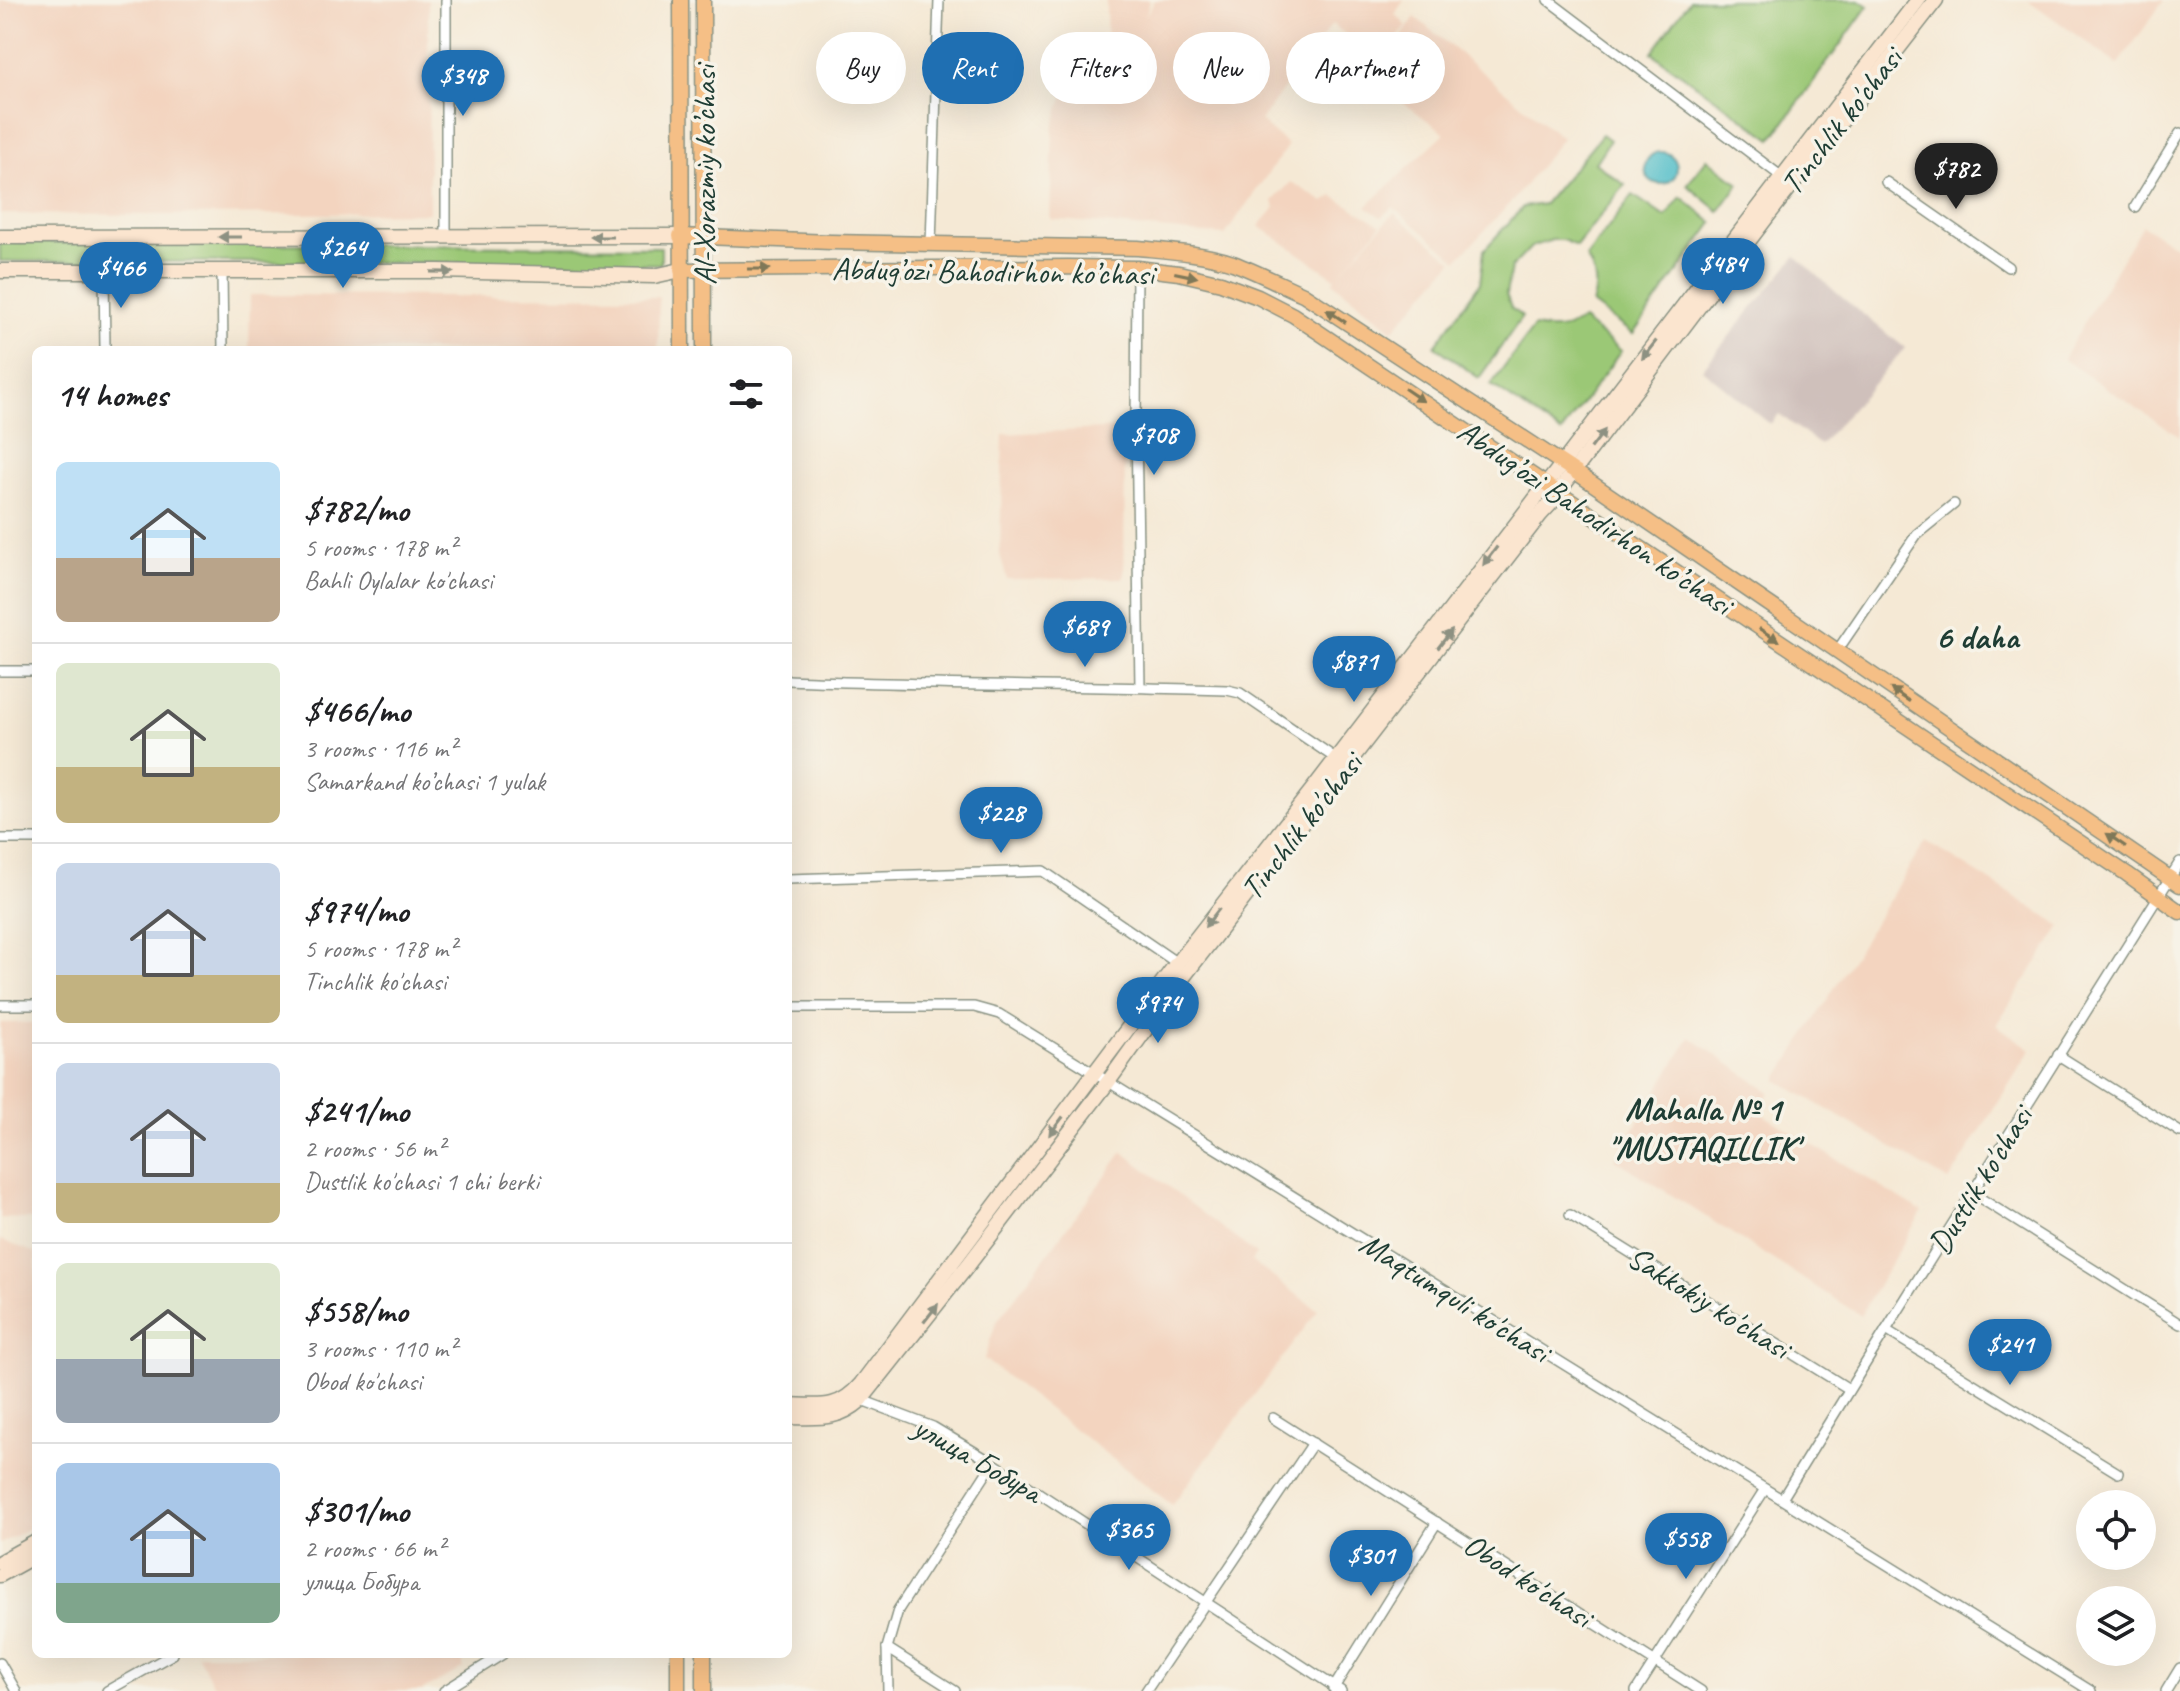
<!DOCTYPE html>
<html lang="en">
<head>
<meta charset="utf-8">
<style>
	body { margin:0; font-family:Caveat,sans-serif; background:#f6f6f6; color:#202124; height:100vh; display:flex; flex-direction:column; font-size:30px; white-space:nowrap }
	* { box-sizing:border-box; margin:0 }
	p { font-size:26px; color:#757577 }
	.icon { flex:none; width:44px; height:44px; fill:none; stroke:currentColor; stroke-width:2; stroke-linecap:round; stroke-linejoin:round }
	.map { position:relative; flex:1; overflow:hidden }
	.drawer { position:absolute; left:32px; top:346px; width:760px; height:1312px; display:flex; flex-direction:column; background:#fff; border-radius:12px; box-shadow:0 8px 32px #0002 }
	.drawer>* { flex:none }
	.top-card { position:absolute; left:816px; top:32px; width:760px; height:72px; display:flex; gap:16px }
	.tools { position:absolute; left:2076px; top:1490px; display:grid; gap:16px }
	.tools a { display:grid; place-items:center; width:80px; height:80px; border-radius:50%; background:#fff; box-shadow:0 8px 32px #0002; font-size:40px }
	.price { position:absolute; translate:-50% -68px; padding:0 18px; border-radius:28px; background:#1f6fb2; color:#fff; font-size:26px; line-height:52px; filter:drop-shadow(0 2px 4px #0008) }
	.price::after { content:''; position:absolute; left:50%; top:48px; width:24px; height:18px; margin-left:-12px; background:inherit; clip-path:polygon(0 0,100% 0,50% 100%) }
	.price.on { background:#222; color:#fff }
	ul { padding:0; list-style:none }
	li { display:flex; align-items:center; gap:24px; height:200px; padding:0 24px }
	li+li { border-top:2px solid #e0e0e0 }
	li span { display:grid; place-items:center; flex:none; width:224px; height:160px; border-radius:12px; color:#555 }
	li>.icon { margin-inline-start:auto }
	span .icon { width:96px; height:96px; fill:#fffc; stroke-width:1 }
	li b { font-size:34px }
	h2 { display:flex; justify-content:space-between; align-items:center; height:96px; padding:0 24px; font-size:34px }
	.pill { padding:0 28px; border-radius:36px; background:#fff; box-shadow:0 8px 32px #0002; font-size:28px; line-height:72px }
	.pill.on { background:#1f6fb2; color:#fff }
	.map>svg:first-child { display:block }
	.built { fill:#f3d4bf }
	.industrial { fill:#cfc0bb }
	.green { fill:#9bc876; stroke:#5d8255; stroke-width:2 }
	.water { fill:#51bec9; stroke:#387e7e; stroke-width:2 }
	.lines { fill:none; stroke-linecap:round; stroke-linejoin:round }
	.street-casing { stroke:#8a9384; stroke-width:12 }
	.secondary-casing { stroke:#8a9384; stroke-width:17 }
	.primary-casing { stroke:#8a9384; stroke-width:17 }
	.street { stroke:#fff; stroke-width:9 }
	.secondary { stroke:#fbe5cf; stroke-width:14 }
	.primary { stroke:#f5bf86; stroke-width:14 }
	.oneway { fill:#8d9182 }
	.oneway2 { fill:#7f7859 }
	.labels { text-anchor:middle; stroke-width:7; stroke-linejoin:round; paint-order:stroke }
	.street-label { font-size:32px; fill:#1f3d34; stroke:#f7f3e8 }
	.neighbourhood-label { font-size:34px; font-weight:bold; fill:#1f3d34; stroke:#f7f3e8 }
</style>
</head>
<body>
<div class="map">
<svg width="2180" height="1691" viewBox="0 0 2180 1691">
	<rect width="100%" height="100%" fill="#f7f3e8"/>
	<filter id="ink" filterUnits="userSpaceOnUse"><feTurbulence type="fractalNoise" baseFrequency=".0125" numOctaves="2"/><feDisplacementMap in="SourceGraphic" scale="16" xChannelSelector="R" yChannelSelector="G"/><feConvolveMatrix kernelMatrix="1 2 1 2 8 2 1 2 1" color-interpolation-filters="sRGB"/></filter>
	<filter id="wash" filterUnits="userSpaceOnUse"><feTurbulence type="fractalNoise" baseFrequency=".006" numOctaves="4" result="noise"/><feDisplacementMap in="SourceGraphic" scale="32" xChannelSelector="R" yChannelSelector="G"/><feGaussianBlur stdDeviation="1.8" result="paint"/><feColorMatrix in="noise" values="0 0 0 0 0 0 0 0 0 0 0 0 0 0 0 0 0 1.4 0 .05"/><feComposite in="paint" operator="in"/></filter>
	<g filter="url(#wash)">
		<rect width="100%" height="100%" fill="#f5e9d5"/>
		<g class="built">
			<path d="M0,0H428L429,213L162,215L0,214Z"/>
			<path d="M1106,0H1150L1146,15L1155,0H1404L1395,14L1407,26L1377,64L1357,43L1332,24L1260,121L1288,145L1225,235L1050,219L1053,129L1074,63L1114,69V73L1130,40L1116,63L1107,64Z"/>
			<path d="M2028,0H2164L2118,65Z"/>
			<path d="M1415,17L1562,138L1514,199L1457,260L1393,207L1381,217L1366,207L1445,133L1372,80Z"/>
			<path d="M1291,182L1324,202L1333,196L1381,225L1338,275L1394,213L1453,261L1393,330L1333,282L1335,278L1259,226L1275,208L1273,201Z"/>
			<path d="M2142,225L2180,249V437L2063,359Z"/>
			<path d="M250,295L659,297L658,350H249Z"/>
			<path d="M1125,428L1124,578L1007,579L1000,554L1003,434Z"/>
			<path d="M1926,841L2061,926L1996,1025L2031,1049L1949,1181L1777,1080Z"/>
			<path d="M0,1023H36V1219L0,1218Z"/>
			<path d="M1690,1037L1770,1092L1759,1112L1922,1212L1860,1315L1615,1159Z"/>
			<path d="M1123,1152L1256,1254L1251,1261L1318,1310L1172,1505L984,1359L996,1323Z"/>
			<path d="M1,1240L36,1253V1524L0,1544Z"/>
			<path d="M197,1654H463V1668L421,1691H217Z"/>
		</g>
		<path class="industrial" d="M1796,256L1839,295L1905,348L1820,445L1779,414L1770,424L1702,369Z"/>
		<g class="green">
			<path d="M1690,0H1859L1868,6L1772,139L1652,53Z"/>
			<path d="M1602,134L1610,140L1595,163L1625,185L1576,246L1563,240H1552L1531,247L1511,268L1506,294L1511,308L1522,317L1479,378L1435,346L1480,283L1484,250L1523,207L1544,204Z"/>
			<path d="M1707,159L1739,184L1719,211L1687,185Z"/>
			<path d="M1633,195L1665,217L1681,197L1713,223L1633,334L1592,304C1598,287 1596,273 1586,257Z"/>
			<path d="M0,242L661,247V264L0,261Z"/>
			<path d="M1583,320L1621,351L1561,433L1491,385L1534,327C1552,331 1567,330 1583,320Z"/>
		</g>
		<circle class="water" cx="1661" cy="168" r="16"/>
	</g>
	<g filter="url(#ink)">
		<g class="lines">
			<defs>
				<g id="street">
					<path d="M1548,0L1786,180"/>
					<path d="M1886,182L2008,267"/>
					<path d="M2135,207L2180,133"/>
					<path d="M446,237V0"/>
					<path d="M931,244L939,0"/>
					<path d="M1137,268L1136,422L1140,687"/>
					<path d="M104,270L105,350"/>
					<path d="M222,270L223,350"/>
					<path d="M1837,651L1917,534L1954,504"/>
					<path d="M0,671H36"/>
					<path d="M788,680C934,686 1081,685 1227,690L1240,693L1338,760"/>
					<path d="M0,839H36"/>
					<path d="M788,879L1043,871L1177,963"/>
					<path d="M0,1005H36"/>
					<path d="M788,1007H974L999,1014L2091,1691"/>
					<path d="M2058,1055L2180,1132"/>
					<path d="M1972,1193L2180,1324"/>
					<path d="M1570,1215L1849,1389"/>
					<path d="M1886,1330L2118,1473"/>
					<path d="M859,1399L933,1427L993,1463L1341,1691"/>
					<path d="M1273,1418L1701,1691"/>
					<path d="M1782,1499L1886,1330L2180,862"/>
					<path d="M887,1648L955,1691"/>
					<path d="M0,1663L16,1691"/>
					<path d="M1333,1689L1437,1522"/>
					<path d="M107,1691L173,1654"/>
					<path d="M444,1691L503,1654"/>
					<path d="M888,1691L887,1648L898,1610L993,1463"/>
					<path d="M1146,1691L1313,1443"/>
					<path d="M1636,1691L1765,1489"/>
					<path d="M2166,1691L2180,1668"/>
				</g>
				<g id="secondary">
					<path d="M0,237L680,236"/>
					<path d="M0,271H438L654,276L681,270"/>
					<path d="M788,1405C820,1406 838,1411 861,1384L1177,963L1316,785L1918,0"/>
					<path d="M788,1417C818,1417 837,1421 861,1400L969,1264L1108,1082L1184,976L1540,515L1553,501L1559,491L1766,218L1936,0"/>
					<path d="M0,1562L36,1542"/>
					<path d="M0,1575L36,1555"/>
				</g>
				<g id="primary">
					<path d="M681,0L682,350"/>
					<path d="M703,0L704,350"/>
					<path d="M680,236L831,242L1138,248C1169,251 1203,253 1233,263C1257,272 1280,284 1303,294L1574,471L2180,885"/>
					<path d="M681,270L1069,267L1137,268L1179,273L1221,283L1258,297L1293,315C1572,500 1848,689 2127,874L2180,912"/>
					<path d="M678,1691V1654"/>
					<path d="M704,1691V1654"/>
				</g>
			</defs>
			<use href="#street" class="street-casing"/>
			<use href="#secondary" class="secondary-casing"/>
			<use href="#primary" class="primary-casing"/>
			<use href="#street" class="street"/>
			<use href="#secondary" class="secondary"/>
			<use href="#primary" class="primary"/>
		</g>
		<defs><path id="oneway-solid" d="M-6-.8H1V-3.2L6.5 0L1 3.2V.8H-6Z" transform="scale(2)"/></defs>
		<g class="oneway">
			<use href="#oneway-solid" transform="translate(230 237) rotate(180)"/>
			<use href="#oneway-solid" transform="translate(602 237) rotate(-180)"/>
			<use href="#oneway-solid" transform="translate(442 272) rotate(1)"/>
			<use href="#oneway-solid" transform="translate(1649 350) rotate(128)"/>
			<use href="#oneway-solid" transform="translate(1598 439) rotate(-53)"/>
			<use href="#oneway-solid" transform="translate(1490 556) rotate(127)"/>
			<use href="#oneway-solid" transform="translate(1445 639) rotate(-52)"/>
			<use href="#oneway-solid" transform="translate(1212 918) rotate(128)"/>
			<use href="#oneway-solid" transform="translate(1056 1126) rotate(127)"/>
			<use href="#oneway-solid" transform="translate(931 1313) rotate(-52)"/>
		</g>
		<g class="oneway2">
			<use href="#oneway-solid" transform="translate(759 269)"/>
			<use href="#oneway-solid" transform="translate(1186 275) rotate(12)"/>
			<use href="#oneway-solid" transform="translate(1336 316) rotate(-147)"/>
			<use href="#oneway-solid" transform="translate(1414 395) rotate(34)"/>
			<use href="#oneway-solid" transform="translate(1769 635) rotate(33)"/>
			<use href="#oneway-solid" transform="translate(1900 695) rotate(-146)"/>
			<use href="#oneway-solid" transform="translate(2116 840) rotate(-146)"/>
		</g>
	</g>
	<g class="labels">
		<g class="street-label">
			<text transform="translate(1841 121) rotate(-52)" y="11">Tinchlik ko'chasi</text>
			<text transform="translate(704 175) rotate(-90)" y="11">Al-Xorazmiy ko’chasi</text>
			<text transform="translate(993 271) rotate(1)" y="11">Abdug’ozi Bahodirhon ko’chasi</text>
			<text transform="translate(1595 517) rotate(34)" y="11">Abdug’ozi Bahodirhon ko’chasi</text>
			<text transform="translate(1301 826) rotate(-52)" y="11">Tinchlik ko'chasi</text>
			<text transform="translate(1980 1180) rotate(-58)" y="11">Dustlik ko'chasi</text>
			<text transform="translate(1455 1297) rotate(32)" y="11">Maqtumquli ko'chasi</text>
			<text transform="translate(1709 1302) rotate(32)" y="11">Sakkokiy ko'chasi</text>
			<text transform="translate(978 1459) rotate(30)" y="11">улица Бобура</text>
			<text transform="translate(1528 1580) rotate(33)" y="11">Obod ko'chasi</text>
		</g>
		<g class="neighbourhood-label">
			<text x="1977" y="648">6 daha</text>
			<text x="1703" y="1120">Mahalla № 1<tspan x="1703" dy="39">"MUSTAQILLIK'</tspan></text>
		</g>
	</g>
</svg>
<div class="tools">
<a><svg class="icon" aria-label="locate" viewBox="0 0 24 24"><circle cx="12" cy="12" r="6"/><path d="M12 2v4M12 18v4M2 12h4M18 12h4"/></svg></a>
<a><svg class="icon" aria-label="layers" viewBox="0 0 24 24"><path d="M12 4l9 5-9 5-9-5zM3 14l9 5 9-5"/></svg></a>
</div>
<b class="price" style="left:463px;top:118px">$348</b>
<b class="price on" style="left:1956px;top:211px">$782</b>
<b class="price" style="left:343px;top:290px">$264</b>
<b class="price" style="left:1723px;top:306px">$484</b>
<b class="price" style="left:121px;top:310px">$466</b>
<b class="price" style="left:1154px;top:477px">$708</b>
<b class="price" style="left:1085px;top:669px">$689</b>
<b class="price" style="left:1354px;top:704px">$871</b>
<b class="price" style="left:1001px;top:855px">$228</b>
<b class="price" style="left:1158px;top:1045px">$974</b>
<b class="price" style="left:2010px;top:1387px">$241</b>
<b class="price" style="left:1129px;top:1572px">$365</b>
<b class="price" style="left:1686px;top:1581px">$558</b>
<b class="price" style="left:1371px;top:1598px">$301</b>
<div class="top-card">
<a class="pill">Buy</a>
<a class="pill on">Rent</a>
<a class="pill">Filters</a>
<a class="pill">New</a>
<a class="pill">Apartment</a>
</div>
<section class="drawer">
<h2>14 homes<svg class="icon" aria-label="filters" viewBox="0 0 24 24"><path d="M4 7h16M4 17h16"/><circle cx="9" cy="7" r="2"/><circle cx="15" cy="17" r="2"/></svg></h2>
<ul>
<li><span style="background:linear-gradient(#bfe0f5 60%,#b9a48a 0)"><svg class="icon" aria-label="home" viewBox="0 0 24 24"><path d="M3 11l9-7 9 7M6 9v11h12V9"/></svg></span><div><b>$782/mo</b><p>5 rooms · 178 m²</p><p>Bahli Oylalar ko'chasi</p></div></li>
<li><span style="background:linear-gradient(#dfe7d0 65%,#c2b280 0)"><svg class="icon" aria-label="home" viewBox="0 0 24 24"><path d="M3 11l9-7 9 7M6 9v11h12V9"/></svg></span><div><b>$466/mo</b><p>3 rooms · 116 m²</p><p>Samarkand ko’chasi 1 yulak</p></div></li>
<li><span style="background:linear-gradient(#c9d6e8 70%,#c2b280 0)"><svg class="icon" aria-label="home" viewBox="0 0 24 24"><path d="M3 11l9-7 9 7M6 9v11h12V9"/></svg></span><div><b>$974/mo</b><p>5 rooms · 178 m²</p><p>Tinchlik ko'chasi</p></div></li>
<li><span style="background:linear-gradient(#c9d6e8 75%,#c2b280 0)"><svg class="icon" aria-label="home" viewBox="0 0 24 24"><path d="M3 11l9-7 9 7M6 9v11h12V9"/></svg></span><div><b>$241/mo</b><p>2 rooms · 56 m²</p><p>Dustlik ko'chasi 1 chi berki</p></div></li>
<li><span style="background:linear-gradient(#dfe7d0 60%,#9aa5b1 0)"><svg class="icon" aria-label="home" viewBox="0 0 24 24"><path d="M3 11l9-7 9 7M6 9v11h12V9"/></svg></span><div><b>$558/mo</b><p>3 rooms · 110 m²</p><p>Obod ko'chasi</p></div></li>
<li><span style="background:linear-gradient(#a9c7e8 75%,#7fa58c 0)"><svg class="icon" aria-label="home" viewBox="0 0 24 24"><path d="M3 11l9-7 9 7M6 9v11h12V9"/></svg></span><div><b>$301/mo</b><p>2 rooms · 66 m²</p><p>улица Бобура</p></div></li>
</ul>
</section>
</div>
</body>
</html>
